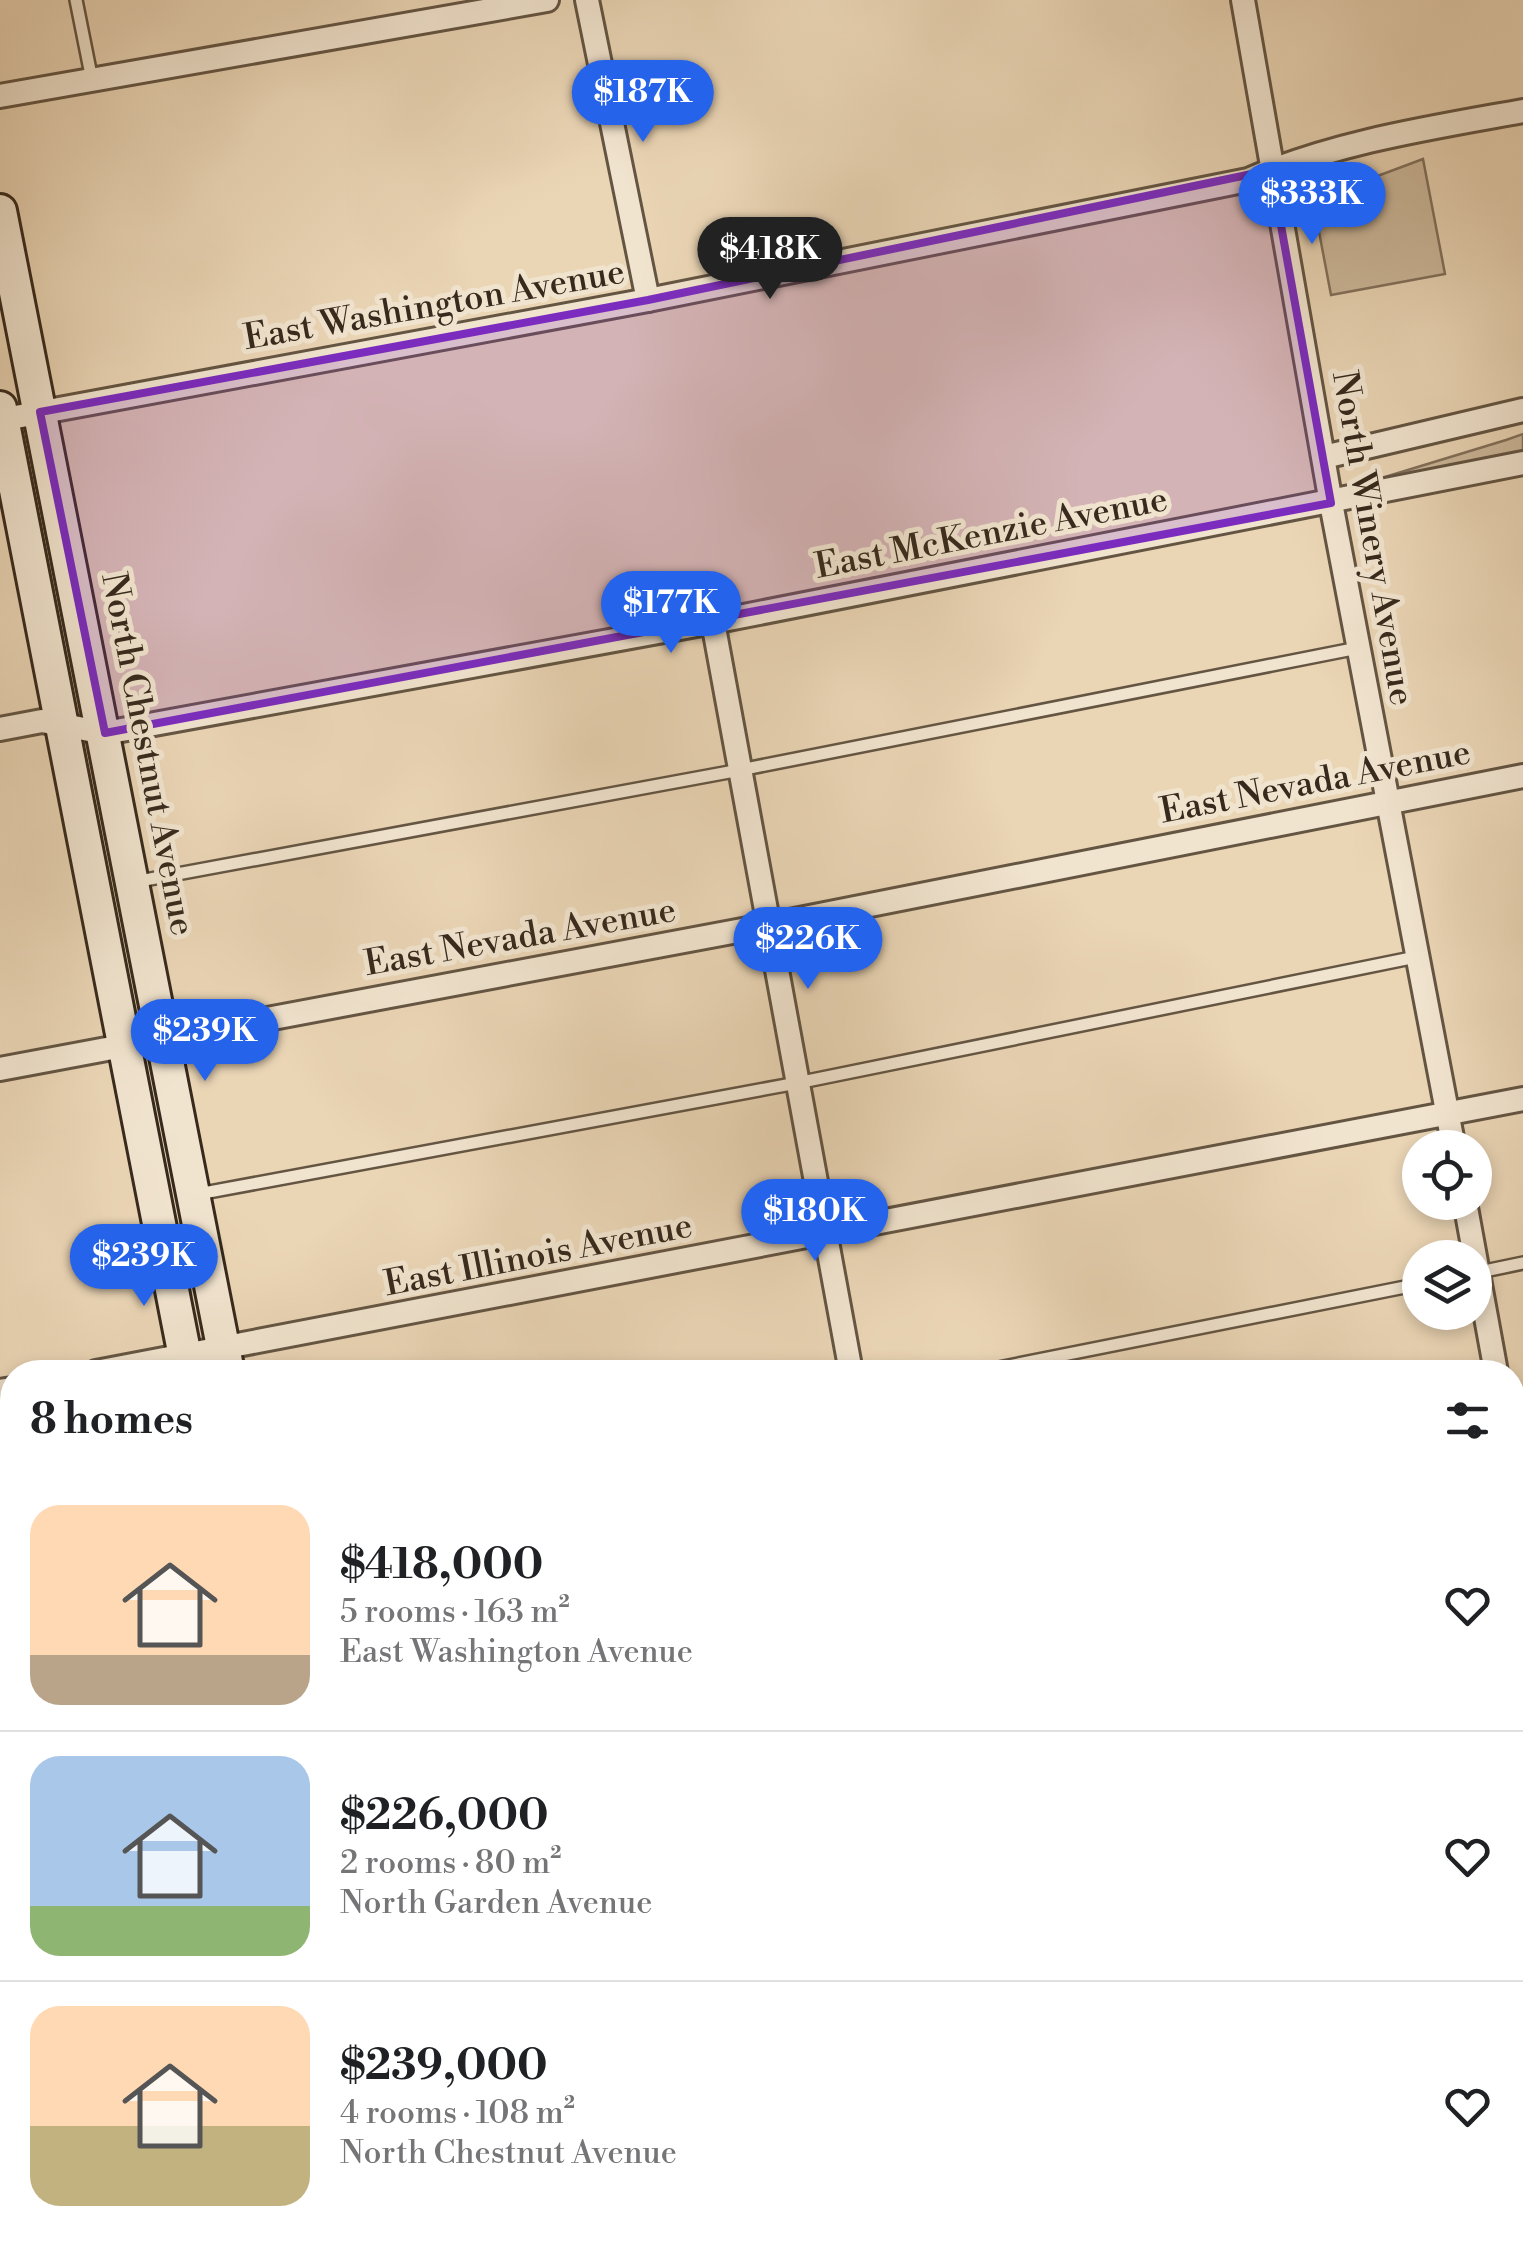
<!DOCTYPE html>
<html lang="en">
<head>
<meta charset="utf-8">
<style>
	body { margin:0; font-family:"Libre Bodoni",serif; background:#f6f6f6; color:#202124; height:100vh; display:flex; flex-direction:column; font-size:38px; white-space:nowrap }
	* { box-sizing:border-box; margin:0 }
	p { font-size:32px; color:#757577 }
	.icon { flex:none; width:55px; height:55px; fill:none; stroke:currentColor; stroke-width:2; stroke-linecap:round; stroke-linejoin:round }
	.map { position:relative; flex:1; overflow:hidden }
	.drawer { position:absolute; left:0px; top:1360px; width:1525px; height:892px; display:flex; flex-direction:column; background:#fff; border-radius:40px 40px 0 0; box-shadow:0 5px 15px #0003 }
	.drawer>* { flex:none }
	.fabs { position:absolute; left:1402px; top:1130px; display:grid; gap:20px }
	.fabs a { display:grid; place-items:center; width:90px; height:90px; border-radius:50%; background:#fff; box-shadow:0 5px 15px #0003; font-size:50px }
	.price { position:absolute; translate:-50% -85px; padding:0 22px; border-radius:35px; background:#2563eb; color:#fff; font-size:32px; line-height:65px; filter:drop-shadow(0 2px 5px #0008) }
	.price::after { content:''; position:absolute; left:50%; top:60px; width:30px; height:22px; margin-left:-15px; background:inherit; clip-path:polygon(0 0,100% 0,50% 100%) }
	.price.current { background:#222; color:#fff }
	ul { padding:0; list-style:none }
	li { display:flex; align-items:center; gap:30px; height:250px; padding:0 30px }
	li+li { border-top:2px solid #e0e0e0 }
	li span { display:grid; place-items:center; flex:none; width:280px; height:200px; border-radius:30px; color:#555 }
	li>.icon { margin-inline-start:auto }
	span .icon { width:120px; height:120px; fill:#fffc; stroke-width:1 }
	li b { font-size:42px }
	h2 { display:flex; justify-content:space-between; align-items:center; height:120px; padding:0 30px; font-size:42px }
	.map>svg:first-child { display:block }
	.green { fill:#ccb89b; stroke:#82715c; stroke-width:2.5 }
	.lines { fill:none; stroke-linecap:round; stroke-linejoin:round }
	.service-casing { stroke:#645543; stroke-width:16 }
	.minor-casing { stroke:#645543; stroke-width:28 }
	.secondary-casing { stroke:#372a1d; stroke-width:38 }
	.service { stroke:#f1e4cf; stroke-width:11 }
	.minor { stroke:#f1e4cf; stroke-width:22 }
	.secondary { stroke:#f1e4cf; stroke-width:32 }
	.marked { fill:#7b2cbf; fill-opacity:0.2; stroke:#7b2cbf; stroke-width:8; stroke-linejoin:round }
	.labels { text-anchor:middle; stroke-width:10; stroke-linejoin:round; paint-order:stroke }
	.street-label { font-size:35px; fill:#372a1d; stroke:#f1e4cf }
</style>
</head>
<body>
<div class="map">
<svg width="1523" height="2251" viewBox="0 0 1523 2251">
	<rect width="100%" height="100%" fill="#ead5b5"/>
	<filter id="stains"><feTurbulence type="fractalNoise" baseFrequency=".002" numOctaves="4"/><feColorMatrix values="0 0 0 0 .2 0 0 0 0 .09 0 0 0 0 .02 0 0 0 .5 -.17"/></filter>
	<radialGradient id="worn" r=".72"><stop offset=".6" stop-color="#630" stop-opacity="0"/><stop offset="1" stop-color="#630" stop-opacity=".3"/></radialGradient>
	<g class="green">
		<path d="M1423,159L1445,274L1331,295L1313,200Z"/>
		<path d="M1523,434V452L1362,484L1506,440Z"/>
	</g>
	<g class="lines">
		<defs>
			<g id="service">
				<path d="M76,0L92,80"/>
				<path d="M134,882L740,770L1358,648"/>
				<path d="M198,1194L797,1083L1416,957"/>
				<path d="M1475,1273L1523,1263"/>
				<path d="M978,1372L1420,1284"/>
				<path d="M1512,1584L1523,1582"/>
				<path d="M208,2240L210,2251"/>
				<path d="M980,2240L982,2251"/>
				<path d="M463,2251L518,2240"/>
				<path d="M845,2251L896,2240"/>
			</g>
			<g id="minor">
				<path d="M587,0L648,300"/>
				<path d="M1243,0L1331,503L1454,1148"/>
				<path d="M0,96L547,0"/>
				<path d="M0,420L648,300L1248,180C1336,142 1429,128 1523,111"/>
				<path d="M1324,457L1523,410"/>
				<path d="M713,622L851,1372"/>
				<path d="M0,729L42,721L105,733L713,622L1523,463"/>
				<path d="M0,1069L769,925L1523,776"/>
				<path d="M1465,1202L1496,1372"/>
				<path d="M96,1372L1523,1099"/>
				<path d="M0,1391L12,1389"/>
				<path d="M1512,1424L1523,1422"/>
				<path d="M1512,1462L1523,1516"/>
				<path d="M0,1718L12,1716"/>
				<path d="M1512,2025L1523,2023"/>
				<path d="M48,2240L50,2251"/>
				<path d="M1470,2240L1472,2251"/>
			</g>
			<g id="secondary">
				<path d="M0,211L228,1372"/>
				<path d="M0,408L188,1372"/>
				<path d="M1512,1749L1523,1747"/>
				<path d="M0,2040L12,2037"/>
				<path d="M360,2240L362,2251"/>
				<path d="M399,2240L401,2251"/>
			</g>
		</defs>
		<use href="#service" class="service-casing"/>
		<use href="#minor" class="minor-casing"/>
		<use href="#secondary" class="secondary-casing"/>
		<use href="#service" class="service"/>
		<use href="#minor" class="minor"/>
		<use href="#secondary" class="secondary"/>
	</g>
	<path class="marked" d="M1271,170L1331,503L105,733L40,412L648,300Z"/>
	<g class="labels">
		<g class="street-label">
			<text transform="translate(434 304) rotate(-10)" y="12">East Washington Avenue</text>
			<text transform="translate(991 532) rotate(-11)" y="12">East McKenzie Avenue</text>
			<text transform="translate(1374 538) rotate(80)" y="12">North Winery Avenue</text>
			<text transform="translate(149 754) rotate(79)" y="12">North Chestnut Avenue</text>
			<text transform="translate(1315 781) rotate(-11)" y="12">East Nevada Avenue</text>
			<text transform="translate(520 936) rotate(-10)" y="12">East Nevada Avenue</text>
			<text transform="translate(538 1254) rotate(-11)" y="12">East Illinois Avenue</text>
		</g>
	</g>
	<rect width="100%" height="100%" filter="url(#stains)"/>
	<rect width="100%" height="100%" fill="url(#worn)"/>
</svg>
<div class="fabs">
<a><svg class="icon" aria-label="locate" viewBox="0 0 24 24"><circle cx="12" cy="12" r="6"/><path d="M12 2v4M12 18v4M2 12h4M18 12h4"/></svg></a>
<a><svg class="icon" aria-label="layers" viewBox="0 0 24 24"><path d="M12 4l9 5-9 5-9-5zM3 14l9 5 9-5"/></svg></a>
</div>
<b class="price" style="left:643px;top:145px">$187K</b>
<b class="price" style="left:1312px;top:247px">$333K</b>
<b class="price current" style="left:770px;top:302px">$418K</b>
<b class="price" style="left:671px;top:656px">$177K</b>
<b class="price" style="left:808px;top:992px">$226K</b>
<b class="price" style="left:205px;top:1084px">$239K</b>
<b class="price" style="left:815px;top:1264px">$180K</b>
<b class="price" style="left:144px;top:1309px">$239K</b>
<section class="drawer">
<h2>8 homes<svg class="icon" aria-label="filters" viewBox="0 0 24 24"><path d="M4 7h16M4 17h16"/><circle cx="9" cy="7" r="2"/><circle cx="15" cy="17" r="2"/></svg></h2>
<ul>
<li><span style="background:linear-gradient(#ffd9b3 75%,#b9a48a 0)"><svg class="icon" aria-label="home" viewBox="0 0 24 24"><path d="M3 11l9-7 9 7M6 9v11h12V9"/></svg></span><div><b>$418,000</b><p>5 rooms · 163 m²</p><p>East Washington Avenue</p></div><svg class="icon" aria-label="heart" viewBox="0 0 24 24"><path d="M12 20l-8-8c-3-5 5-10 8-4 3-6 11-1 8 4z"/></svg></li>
<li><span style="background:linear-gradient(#a9c7e8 75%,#8fb573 0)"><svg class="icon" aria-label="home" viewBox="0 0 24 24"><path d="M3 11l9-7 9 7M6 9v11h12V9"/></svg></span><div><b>$226,000</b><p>2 rooms · 80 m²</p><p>North Garden Avenue</p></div><svg class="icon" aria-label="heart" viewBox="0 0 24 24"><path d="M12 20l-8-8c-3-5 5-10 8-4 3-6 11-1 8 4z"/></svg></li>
<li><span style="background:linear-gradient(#ffd9b3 60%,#c2b280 0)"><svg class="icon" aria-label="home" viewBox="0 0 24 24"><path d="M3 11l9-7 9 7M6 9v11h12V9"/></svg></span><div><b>$239,000</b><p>4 rooms · 108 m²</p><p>North Chestnut Avenue</p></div><svg class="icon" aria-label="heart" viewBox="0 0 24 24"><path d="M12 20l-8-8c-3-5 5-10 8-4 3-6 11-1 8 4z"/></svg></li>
</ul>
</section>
</div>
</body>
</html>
